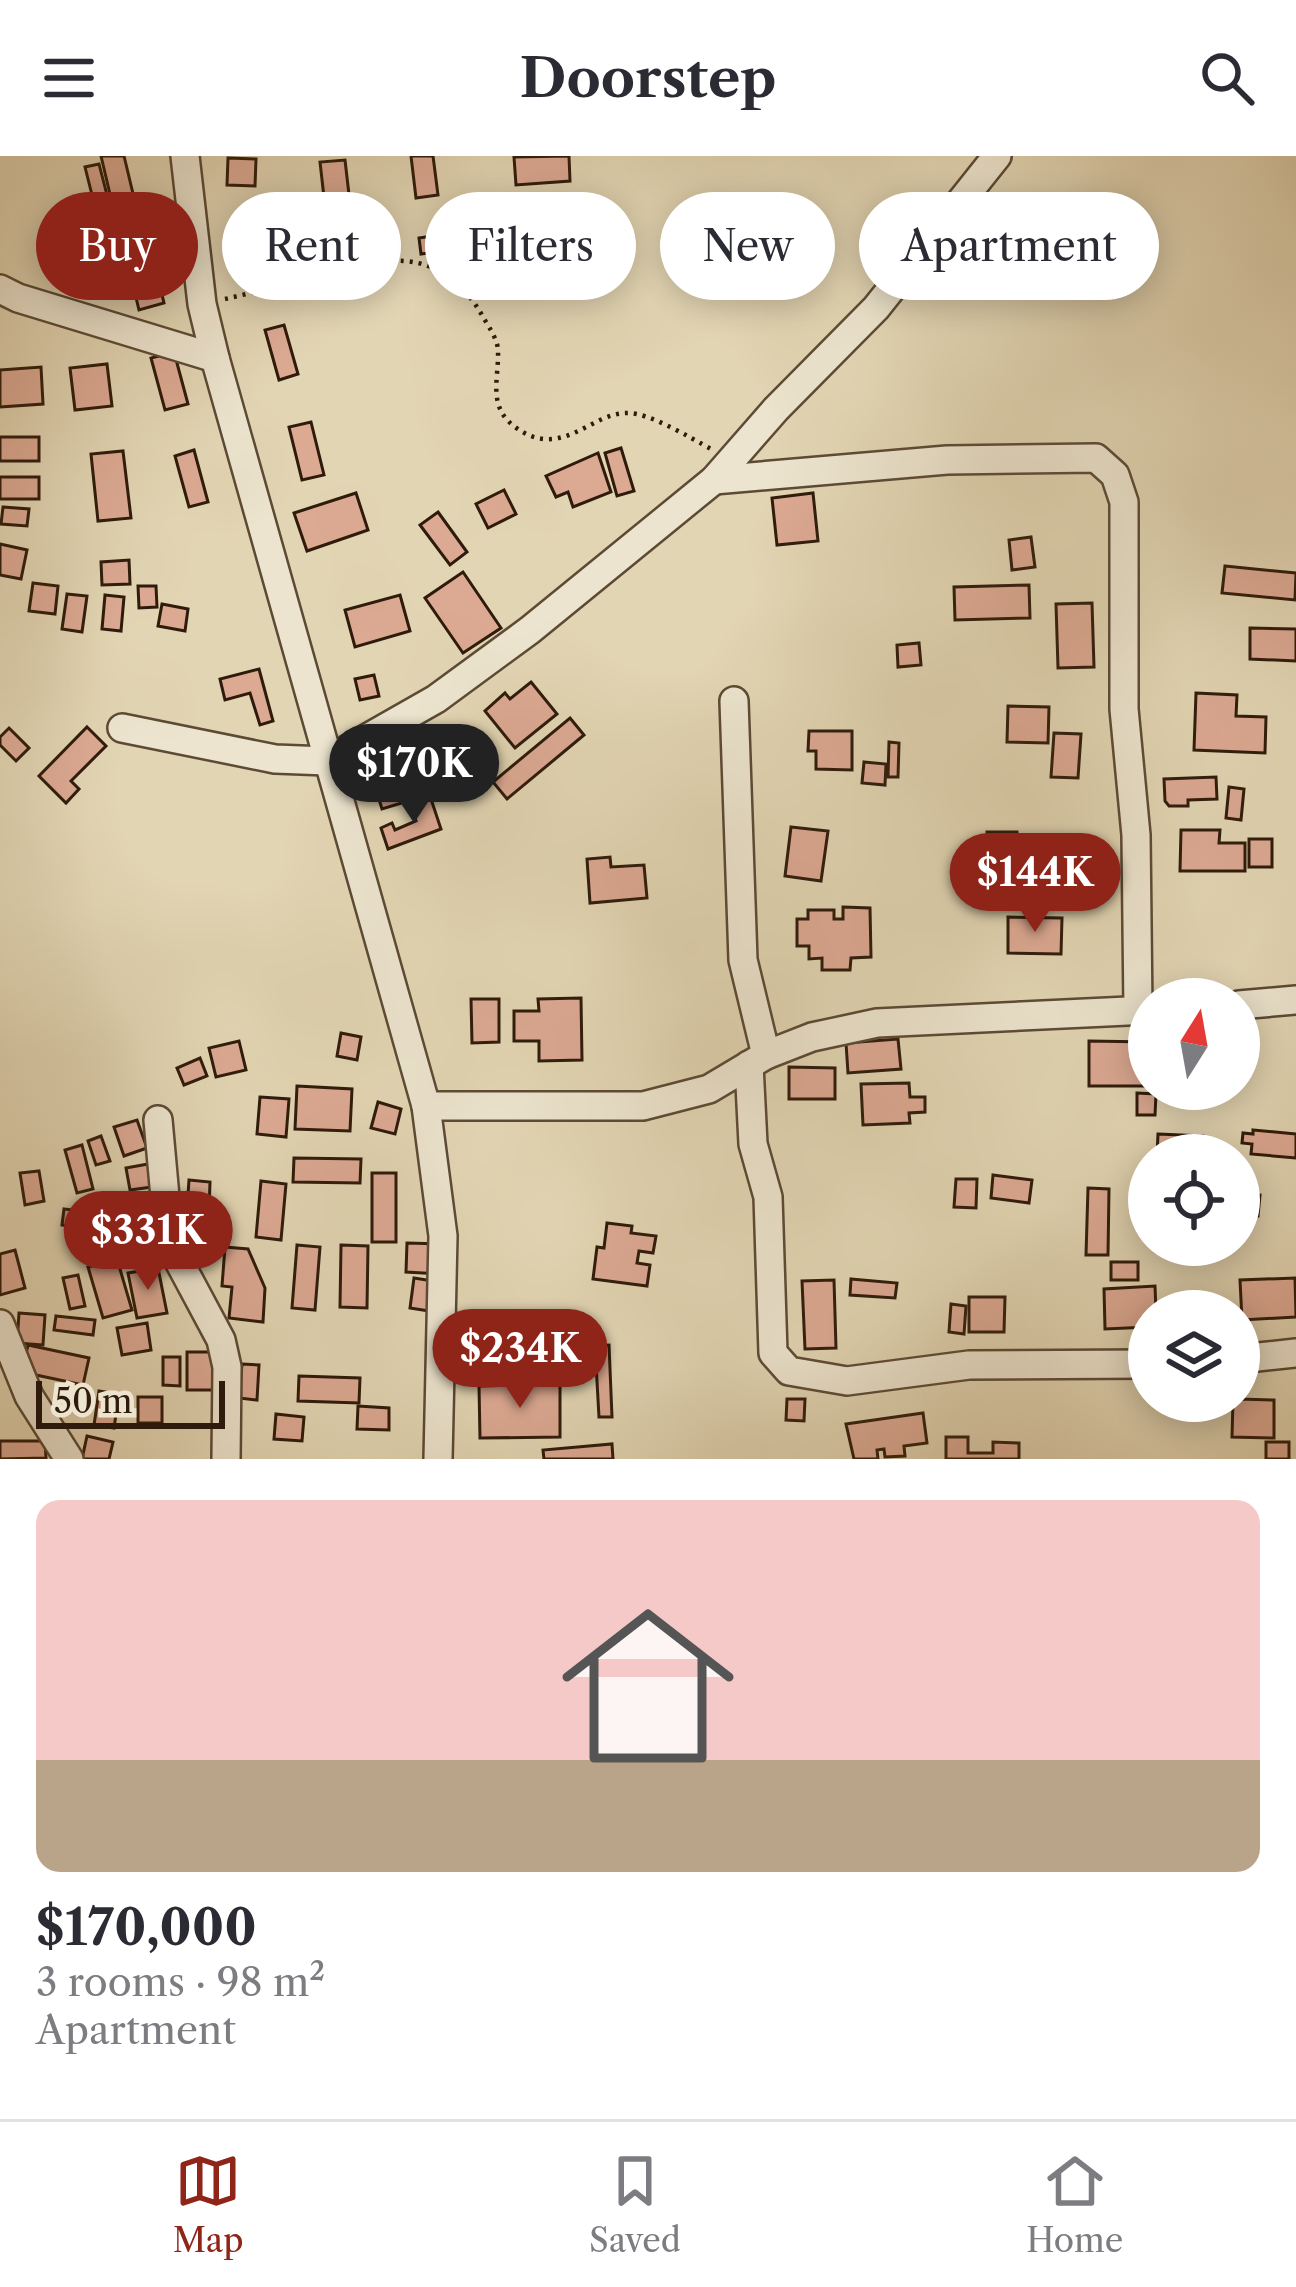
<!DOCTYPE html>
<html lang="en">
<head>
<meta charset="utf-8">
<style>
	body { margin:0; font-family:"Libre Caslon Text",serif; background:#f2f2f3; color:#2b2b33; height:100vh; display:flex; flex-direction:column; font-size:45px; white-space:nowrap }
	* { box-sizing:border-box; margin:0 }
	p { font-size:39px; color:#7c7c81 }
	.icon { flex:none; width:66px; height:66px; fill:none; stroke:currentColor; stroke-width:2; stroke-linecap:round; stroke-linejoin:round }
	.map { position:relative; height:1303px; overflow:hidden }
	.details { display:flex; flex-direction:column; background:#fff; flex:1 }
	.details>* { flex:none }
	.top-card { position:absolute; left:36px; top:36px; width:1224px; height:108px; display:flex; gap:24px }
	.needle { width:78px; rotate:11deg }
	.fabs { position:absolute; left:1128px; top:822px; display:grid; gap:24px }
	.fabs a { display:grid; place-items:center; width:132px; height:132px; border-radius:50%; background:#fff; box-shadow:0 6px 30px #0003; font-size:60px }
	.scale { position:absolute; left:36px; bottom:30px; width:189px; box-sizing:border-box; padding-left:12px; border:6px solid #2f1b0b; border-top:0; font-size:33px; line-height:42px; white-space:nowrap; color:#2f1b0b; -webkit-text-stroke:9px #ece4ce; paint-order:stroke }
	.price { position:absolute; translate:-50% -102px; padding:0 27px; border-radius:42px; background:#8f2418; color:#fff; font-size:39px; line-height:78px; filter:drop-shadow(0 3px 6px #0008) }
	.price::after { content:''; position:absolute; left:50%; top:72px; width:36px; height:27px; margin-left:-18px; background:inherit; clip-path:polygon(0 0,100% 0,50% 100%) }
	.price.on { background:#222; color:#fff }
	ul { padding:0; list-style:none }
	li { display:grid; align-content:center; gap:24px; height:636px; padding:0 36px }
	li+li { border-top:3px solid #e1e1e2 }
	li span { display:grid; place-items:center; height:372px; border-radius:24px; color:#555 }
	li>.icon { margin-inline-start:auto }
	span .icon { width:216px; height:216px; fill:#fffc; stroke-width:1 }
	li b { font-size:51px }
	.chip { padding:0 42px; border-radius:54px; background:#fff; box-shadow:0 6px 30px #0003; font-size:42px; line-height:108px }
	.chip.on { background:#8f2418; color:#fff }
	header { display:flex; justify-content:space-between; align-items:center; height:156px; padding:0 36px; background:#fff; font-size:54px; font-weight:700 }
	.tabs { display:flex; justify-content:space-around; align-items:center; height:168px; border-top:3px solid #e1e1e2; background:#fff; font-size:33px; color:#7c7c81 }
	.tabs a { display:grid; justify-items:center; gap:6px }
	.tabs .on { color:#8f2418 }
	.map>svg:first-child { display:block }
	.building { fill:#dca993; stroke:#2f1b0b; stroke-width:3 }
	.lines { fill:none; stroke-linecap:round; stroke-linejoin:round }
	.minor-casing { stroke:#5c4a35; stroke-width:32 }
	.path { stroke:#2f1b0b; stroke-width:4.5; stroke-dasharray:3 6; stroke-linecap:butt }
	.minor { stroke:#ece4ce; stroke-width:27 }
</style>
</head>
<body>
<header><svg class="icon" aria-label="menu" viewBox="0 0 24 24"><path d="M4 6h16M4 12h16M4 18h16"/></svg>Doorstep<svg class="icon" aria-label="search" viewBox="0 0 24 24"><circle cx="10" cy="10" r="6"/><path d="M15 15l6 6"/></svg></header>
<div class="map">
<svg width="1296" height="1303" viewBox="0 0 1296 1303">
	<rect width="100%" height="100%" fill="#e2d5b3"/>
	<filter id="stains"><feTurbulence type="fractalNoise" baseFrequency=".00167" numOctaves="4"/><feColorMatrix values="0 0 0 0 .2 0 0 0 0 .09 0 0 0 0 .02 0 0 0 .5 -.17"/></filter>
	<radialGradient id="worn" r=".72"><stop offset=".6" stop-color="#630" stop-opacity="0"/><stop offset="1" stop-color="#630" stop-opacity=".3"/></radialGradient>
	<g class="building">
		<path d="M101,0H124L135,46L113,51Z"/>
		<path d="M411,0H433L438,39L416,42Z"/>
		<path d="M569,0L570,25L516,29L514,1Z"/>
		<path d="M228,2L256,3L255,30L227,29Z"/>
		<path d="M345,4L351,56L326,59L320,6Z"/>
		<path d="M99,8L109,47L95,51L85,11Z"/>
		<path d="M263,69L274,122L255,126L252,112L244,114L235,75Z"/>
		<path d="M446,78L449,94L421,98L419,82Z"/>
		<path d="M386,87L387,101L359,105L357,91Z"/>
		<path d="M510,91L513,118L463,123L461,96Z"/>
		<path d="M151,94L164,147L139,154L126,100Z"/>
		<path d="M284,169L298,218L279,224L265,174Z"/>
		<path d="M174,196L188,248L165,254L151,202Z"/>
		<path d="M107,208L112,250L75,254L70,212Z"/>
		<path d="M41,211L43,248L0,251V214Z"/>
		<path d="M311,266L324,319L302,324L289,271Z"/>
		<rect x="0" y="281" width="39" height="24"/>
		<path d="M621,292L634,335L617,340L605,297Z"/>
		<path d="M194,294L208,346L189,351L175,300Z"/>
		<path d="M123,295L131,362L98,365L91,298Z"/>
		<path d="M598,297L611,336L573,351L568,336L556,341L546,320Z"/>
		<rect x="0" y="321" width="39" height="22"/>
		<path d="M504,334L516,358L488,372L476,348Z"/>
		<path d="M356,337L368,374L307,395L294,357Z"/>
		<path d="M813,337L818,385L777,389L772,342Z"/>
		<path d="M3,351L29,353L27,370L1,368Z"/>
		<path d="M438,356L467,396L450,409L420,369Z"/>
		<path d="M1031,381L1035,411L1012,414L1009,384Z"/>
		<path d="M0,388L27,394L21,423L0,419Z"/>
		<path d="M129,404L130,428L102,429L101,406Z"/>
		<path d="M1225,410L1296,417L1295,444L1222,437Z"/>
		<path d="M463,416L501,472L463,497L425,442Z"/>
		<path d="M33,427L58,430L55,458L29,455Z"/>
		<path d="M1029,429L1030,462L955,464L954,431Z"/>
		<path d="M138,430H156L157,451L139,452Z"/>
		<path d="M67,438L87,440L82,476L62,473Z"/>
		<path d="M105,439L124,441L121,475L102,473Z"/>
		<path d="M400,439L410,475L355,491L345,454Z"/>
		<path d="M1092,447L1094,511L1058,512L1056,448Z"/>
		<path d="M162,448L188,453L185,475L158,470Z"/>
		<path d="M1250,472L1296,473V505L1250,503Z"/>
		<path d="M919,487L921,509L898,511L897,489Z"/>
		<path d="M259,513L273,565L260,569L250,537L225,544L220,523Z"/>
		<path d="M374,519L379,540L360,544L355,523Z"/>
		<path d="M531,526L557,558L515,592L485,555L505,537L510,543Z"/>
		<path d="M1196,537L1237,539L1236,560L1266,561L1265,597L1194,594Z"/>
		<path d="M1008,550L1049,551L1048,587L1007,586Z"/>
		<path d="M570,562L584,579L507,643L493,626Z"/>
		<path d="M87,571L106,590L71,625L79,633L66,647L39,620Z"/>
		<path d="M9,572L29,592L16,605L0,589V581Z"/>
		<path d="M809,575H852V614L816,613V595H808Z"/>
		<path d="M1054,577L1081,578L1078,622L1051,621Z"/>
		<path d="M889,586L899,587L898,621H888Z"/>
		<path d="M400,594L406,609L375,622L369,607Z"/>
		<path d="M864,606L886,608L885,629L862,627Z"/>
		<path d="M1216,621L1217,643L1188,644V650H1169L1165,645L1164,623Z"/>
		<path d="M420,624L425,640L382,653L377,637Z"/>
		<path d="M1229,631L1244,633L1241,664L1226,662Z"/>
		<path d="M431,643L441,673L388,693L381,672L392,667L395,674L416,665L411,649Z"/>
		<path d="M791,671L828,675L821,725L785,720Z"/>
		<path d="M1181,674H1220L1219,687H1245V715H1180Z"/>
		<path d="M987,676H1017L1018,715L988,716Z"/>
		<rect x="1249" y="683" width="23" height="28"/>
		<path d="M610,701L611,711L644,709L647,742L590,747L587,703Z"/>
		<path d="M843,751L870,752L871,801L851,802L850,814H822V802L809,803V790H797V763H808V754H834V763H843Z"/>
		<path d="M1008,761L1062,762L1061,798L1008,797Z"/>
		<path d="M581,842L582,904L539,905V885H514V855H539L538,843Z"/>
		<path d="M471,843H499V886L472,887Z"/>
		<path d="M341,877L361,881L357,904L337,900Z"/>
		<path d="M898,883L901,913L848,917L846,887Z"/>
		<path d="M239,885L246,914L216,921L209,892Z"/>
		<path d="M1089,885L1149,886V930H1089Z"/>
		<path d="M200,902L207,920L184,929L177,912Z"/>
		<path d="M789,911L835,912V943H789Z"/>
		<path d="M909,927L910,941H925V956L909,957L910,967L863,969L861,928Z"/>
		<path d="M297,930L352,933L350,975L295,973Z"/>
		<path d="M1137,937L1156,938L1155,959H1137Z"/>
		<path d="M260,941L289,943L286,981L257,978Z"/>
		<path d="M378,946L401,953L395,978L371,972Z"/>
		<path d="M137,964L147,992L124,1000L114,971Z"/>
		<path d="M1253,974L1296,978V1002L1251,998L1252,988L1242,987L1243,977L1253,978Z"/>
		<path d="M1158,978L1203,980V999H1157Z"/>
		<path d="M101,980L110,1005L96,1009L88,985Z"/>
		<path d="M82,989L93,1033L77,1037L65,994Z"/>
		<path d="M294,1002L361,1003L360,1027L293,1026Z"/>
		<path d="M148,1008L152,1031L130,1034L126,1012Z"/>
		<path d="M39,1015L44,1045L25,1049L20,1017Z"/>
		<rect x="372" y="1017" width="24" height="69"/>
		<path d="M993,1019L1032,1024L1029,1047L991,1042Z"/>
		<path d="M956,1023H977L976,1052L954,1051Z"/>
		<path d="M189,1024L210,1026L209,1054L187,1053Z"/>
		<path d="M261,1025L286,1028L281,1084L256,1081Z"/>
		<path d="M1088,1032L1109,1033L1108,1099H1086Z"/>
		<path d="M1241,1036L1260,1039L1258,1060L1239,1057Z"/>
		<path d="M155,1045L161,1072L143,1077L136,1049Z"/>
		<path d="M64,1053L91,1056L88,1073L62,1069Z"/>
		<path d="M189,1058L210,1061L205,1091L184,1088Z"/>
		<path d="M607,1067L632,1070L631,1077L656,1080L653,1097L639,1095L637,1107L650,1109L647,1130L593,1123L597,1091L604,1092Z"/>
		<path d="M138,1074L143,1089L119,1097L113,1083Z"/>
		<path d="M407,1087L441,1088L440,1118L406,1116Z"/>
		<path d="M297,1089L320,1091L315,1154L292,1152Z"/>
		<path d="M341,1089L368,1090L367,1152L340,1151Z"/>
		<path d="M225,1091L248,1093L265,1132L263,1166L229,1162L232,1131L222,1130Z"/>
		<path d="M15,1094L25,1132L0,1139V1098Z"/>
		<path d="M117,1103L132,1154L103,1162L88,1111Z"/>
		<rect x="1111" y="1106" width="27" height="18"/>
		<path d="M158,1112L167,1157L137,1162L128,1117Z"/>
		<path d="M78,1119L85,1150L70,1153L63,1122Z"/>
		<path d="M414,1122L433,1125L429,1155L410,1152Z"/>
		<path d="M1295,1122L1296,1161L1242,1164L1240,1124Z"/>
		<path d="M851,1123L897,1127L895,1142L850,1139Z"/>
		<path d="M834,1124L836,1192L805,1193L802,1125Z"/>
		<path d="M1155,1130L1156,1155H1149V1171L1105,1173L1104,1133Z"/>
		<path d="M969,1141H1005L1004,1176H969Z"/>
		<path d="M951,1148L966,1150L964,1178L949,1176Z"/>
		<path d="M19,1157L45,1159L43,1189L17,1187Z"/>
		<path d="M56,1160L95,1164L93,1179L54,1174Z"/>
		<path d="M147,1167L151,1194L122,1199L117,1172Z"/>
		<path d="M592,1169V1197L490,1198V1170Z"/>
		<path d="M28,1189L89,1202L83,1229L22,1216Z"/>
		<path d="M609,1189L612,1261H599L595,1190Z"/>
		<rect x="187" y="1196" width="28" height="38"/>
		<path d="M163,1201H180V1230L163,1229Z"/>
		<path d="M242,1208L259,1209L257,1244L239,1242Z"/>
		<path d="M299,1220L360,1222L359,1247L298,1245Z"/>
		<path d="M560,1228V1281L480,1282L479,1230Z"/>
		<path d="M99,1235L119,1238L114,1272L94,1269Z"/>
		<rect x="138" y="1241" width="24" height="26"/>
		<path d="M787,1243H805L804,1265L786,1264Z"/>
		<path d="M1239,1243L1274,1244V1282L1232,1281L1233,1245Z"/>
		<path d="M358,1250L389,1252V1274L357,1273Z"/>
		<path d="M923,1257L927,1287L904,1290L905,1300L885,1301L884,1293L877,1294L878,1303H854L846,1268Z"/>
		<path d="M276,1258L304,1261L302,1285L274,1283Z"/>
		<path d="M87,1280L113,1286L109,1303H82Z"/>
		<path d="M946,1281H968V1297H993V1286L1019,1287V1303H946Z"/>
		<path d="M0,1285H45L46,1302L0,1303Z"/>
		<rect x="1266" y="1286" width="23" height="17"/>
		<path d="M612,1288L613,1303H544L543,1294Z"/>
	</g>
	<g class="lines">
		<defs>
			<g id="minor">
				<path d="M185,0L202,148L215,202L426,950L443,1080L438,1303"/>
				<path d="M0,133L18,142L215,202"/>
				<path d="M714,324L947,304L1096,302L1115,319L1124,346V553L1136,679L1138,855"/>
				<path d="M734,545L743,804L766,899"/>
				<path d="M122,572L275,603L327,605L436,543L530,474L714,324L776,253L876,152L997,0"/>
				<path d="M1239,849L1296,844"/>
				<path d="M749,909L753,988L768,1041L773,1197L789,1215L847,1225L969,1209L1149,1208"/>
				<path d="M426,950H643L709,933L766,899L812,881L877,867L1149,854"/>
				<path d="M158,964L167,1063L175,1098L221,1184L227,1211L226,1303"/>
				<path d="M0,1168L29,1240L69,1303"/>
				<path d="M1239,1203L1296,1197"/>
			</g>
		</defs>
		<use href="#minor" class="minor-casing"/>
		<path class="path" d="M225,143L388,105C432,102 462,123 483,161C489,171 498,184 498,195C499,223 487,250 515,271C561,305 590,257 627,257C648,256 691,282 711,293"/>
		<use href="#minor" class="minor"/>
	</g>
	<rect width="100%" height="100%" filter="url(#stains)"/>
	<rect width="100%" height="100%" fill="url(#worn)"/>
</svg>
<div class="fabs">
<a><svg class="needle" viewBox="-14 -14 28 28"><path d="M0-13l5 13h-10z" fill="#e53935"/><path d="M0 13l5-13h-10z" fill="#7c7c81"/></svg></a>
<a><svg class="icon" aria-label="locate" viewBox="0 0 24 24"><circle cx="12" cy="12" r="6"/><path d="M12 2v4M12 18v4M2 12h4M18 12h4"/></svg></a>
<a><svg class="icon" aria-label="layers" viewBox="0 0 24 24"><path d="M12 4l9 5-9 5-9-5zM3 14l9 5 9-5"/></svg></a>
</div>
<div class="scale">50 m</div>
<b class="price on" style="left:414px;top:670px">$170K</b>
<b class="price" style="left:1035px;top:779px">$144K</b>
<b class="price" style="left:148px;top:1137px">$331K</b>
<b class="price" style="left:520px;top:1255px">$234K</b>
<div class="top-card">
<a class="chip on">Buy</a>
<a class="chip">Rent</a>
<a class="chip">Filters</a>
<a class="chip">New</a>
<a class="chip">Apartment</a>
</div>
</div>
<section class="details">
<ul>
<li><span style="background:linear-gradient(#f6c9c9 70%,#b9a48a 0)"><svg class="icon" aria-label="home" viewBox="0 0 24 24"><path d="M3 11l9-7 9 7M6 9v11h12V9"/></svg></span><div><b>$170,000</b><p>3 rooms · 98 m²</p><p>Apartment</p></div></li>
</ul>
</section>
<nav class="tabs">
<a class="on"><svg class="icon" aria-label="map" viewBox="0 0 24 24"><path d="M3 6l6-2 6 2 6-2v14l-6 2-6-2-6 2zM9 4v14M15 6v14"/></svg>Map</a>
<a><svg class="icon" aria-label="saved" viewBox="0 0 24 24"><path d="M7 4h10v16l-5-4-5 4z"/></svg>Saved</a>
<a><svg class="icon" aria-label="home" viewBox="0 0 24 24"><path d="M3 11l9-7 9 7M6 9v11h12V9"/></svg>Home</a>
</nav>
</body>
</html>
